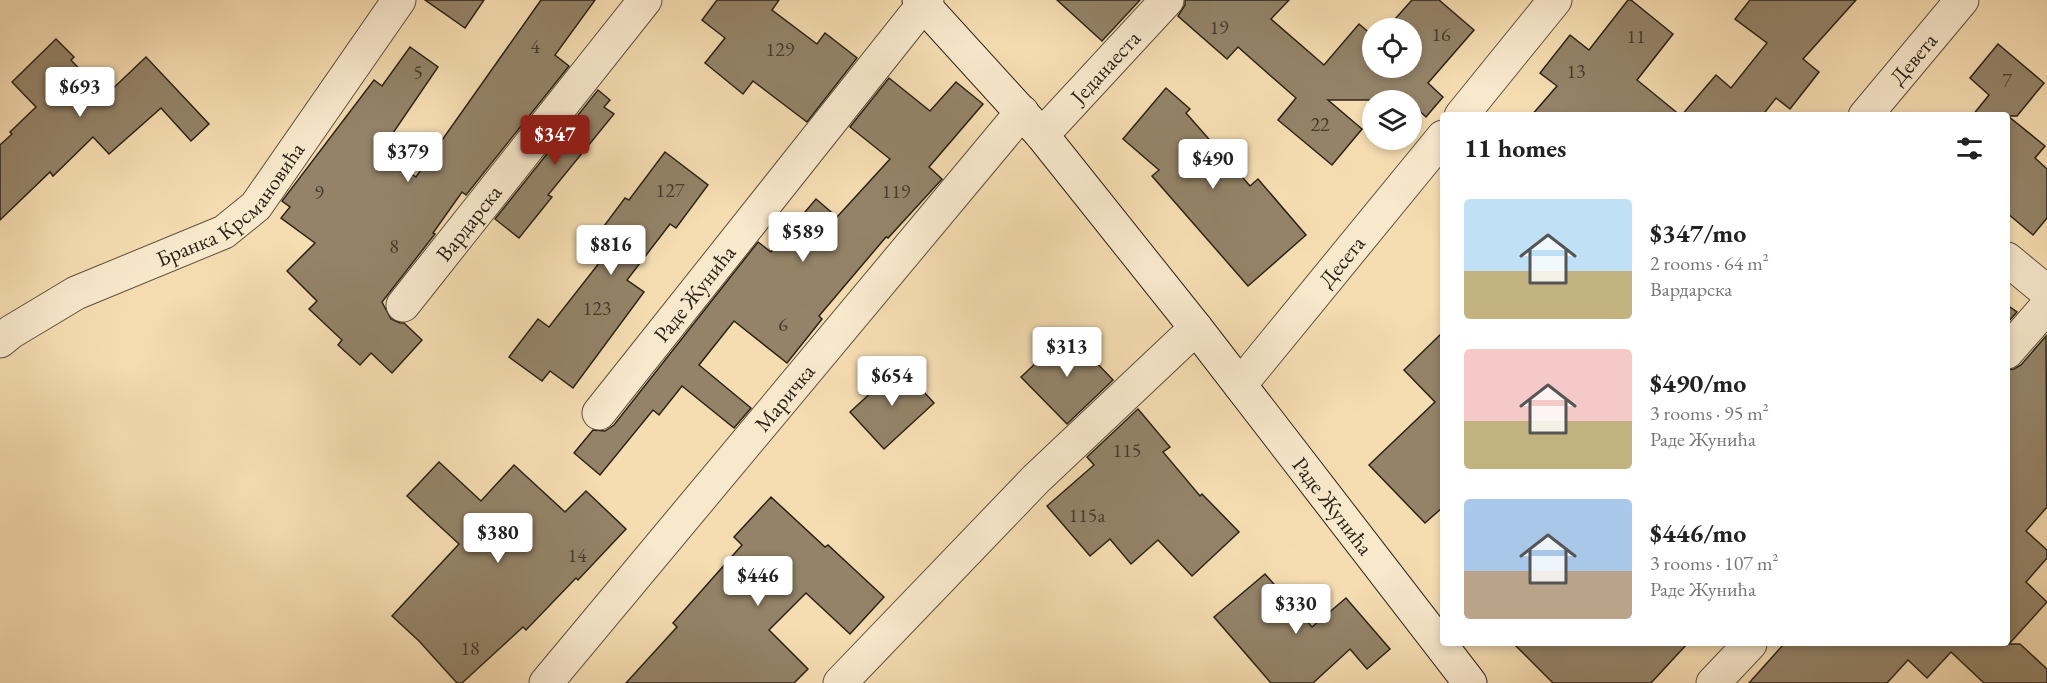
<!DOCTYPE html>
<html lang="en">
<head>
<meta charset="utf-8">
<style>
	body { margin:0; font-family:"EB Garamond",serif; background:#f2f2f2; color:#222; height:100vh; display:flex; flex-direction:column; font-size:22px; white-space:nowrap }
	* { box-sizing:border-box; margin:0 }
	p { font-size:20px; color:#767676 }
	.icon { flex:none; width:33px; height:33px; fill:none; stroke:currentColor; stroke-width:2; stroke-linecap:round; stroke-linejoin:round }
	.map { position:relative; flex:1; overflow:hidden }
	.side { position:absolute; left:1440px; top:112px; width:570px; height:534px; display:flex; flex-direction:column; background:#fff; border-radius:6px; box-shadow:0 3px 9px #0003 }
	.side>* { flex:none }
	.fabs { position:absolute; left:1362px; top:18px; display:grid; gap:12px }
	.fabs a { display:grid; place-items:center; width:60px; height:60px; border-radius:50%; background:#fff; box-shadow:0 3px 9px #0003; font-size:30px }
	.price { position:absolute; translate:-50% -51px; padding:0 14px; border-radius:6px; background:#fff; color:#222; font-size:20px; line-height:39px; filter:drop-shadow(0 2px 3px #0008) }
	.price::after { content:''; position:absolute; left:50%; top:36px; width:18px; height:14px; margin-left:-9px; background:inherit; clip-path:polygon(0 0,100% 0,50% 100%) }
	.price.on { background:#8f2418; color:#fff }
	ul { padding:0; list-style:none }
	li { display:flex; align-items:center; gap:18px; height:150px; padding:0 24px }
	li span { display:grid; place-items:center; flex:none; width:168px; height:120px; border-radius:6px; color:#555 }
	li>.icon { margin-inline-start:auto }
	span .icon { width:72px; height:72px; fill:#fffc; stroke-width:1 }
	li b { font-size:26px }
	h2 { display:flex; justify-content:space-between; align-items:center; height:72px; padding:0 24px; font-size:26px }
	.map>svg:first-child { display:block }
	.building { fill:#948368; stroke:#2b2318; stroke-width:1.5 }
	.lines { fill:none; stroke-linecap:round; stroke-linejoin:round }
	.minor-casing { stroke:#5e513e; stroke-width:35 }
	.tertiary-casing { stroke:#5e513e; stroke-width:35 }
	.secondary-casing { stroke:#2b2318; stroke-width:35 }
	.minor { stroke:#f8e8cc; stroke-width:33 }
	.tertiary { stroke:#f8e8cc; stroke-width:33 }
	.secondary { stroke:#f8e8cc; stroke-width:33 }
	.labels { text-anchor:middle; stroke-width:6; stroke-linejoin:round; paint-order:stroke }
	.number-label { font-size:20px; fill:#453b2c }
	.street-label { font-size:22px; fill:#2b2318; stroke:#f8e8cc }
</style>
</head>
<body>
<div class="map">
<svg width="2047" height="683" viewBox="0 0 2047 683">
	<rect width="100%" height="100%" fill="#f5dcb1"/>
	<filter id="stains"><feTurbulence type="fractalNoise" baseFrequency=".00333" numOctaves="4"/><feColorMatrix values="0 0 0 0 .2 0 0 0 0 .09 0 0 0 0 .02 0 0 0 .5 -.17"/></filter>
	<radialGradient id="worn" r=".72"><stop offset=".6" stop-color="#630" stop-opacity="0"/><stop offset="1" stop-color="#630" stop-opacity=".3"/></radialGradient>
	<g class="building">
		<path d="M425,0H484L465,28Z"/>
		<path d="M541,0H595L555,55L569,66L466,195L462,192L433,233L435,234L382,302L391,319L400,323H404L422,340L392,373L371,353L360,365L338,345L342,340L309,309L317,301L287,271L315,243L281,218L290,207L282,201L374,80L382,86L410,47L438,67L380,152L416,177Z"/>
		<path d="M717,0H779L772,10L817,44L825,33L857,58L807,122L753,81L743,94L705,63L725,38L702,20Z"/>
		<path d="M1057,0H1140L1102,41Z"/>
		<path d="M1185,0H1289L1271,19L1324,65L1359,24L1372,35V68H1412V28H1387L1412,0H1439L1474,30L1428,83L1443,97L1426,117L1412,104V100H1328L1362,129L1332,165L1278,120L1296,98L1238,47L1227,59L1178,16L1185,5Z"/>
		<path d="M1628,0H1631L1673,34L1637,80L1681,116H1531L1557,86L1540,73L1570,35L1589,50Z"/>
		<path d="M1750,0H1856L1803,59L1819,72L1790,109L1776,98L1762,116H1681L1716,75L1731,88L1767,43L1735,19Z"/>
		<path d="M56,39L74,57L71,60L105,96L146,57L209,124L191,141L161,108L109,154L93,137L53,176L50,172L0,220V145L12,134L10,132L36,107L12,82Z"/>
		<path d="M1998,44L2044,83L2017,116H2008L2045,146L2035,158L2047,169V218L2033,235L2007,213V116H1972L1989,95L1970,78Z"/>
		<path d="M889,78L930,111L956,82L983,104L929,167L942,179L888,238L886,237L819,316L822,319L787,363L734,321L699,365L751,408L734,428L682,386L659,415L653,410L600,475L574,453L593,430L605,431L614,425L758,242L771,252L816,199L837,217L890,159L850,127Z"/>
		<path d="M1166,88L1190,109L1186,113L1250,186L1258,179L1306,235L1248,286L1152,176L1159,170L1123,139Z"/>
		<path d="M598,90L610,100L604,107L614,114L548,195L552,197L519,238L495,219Z"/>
		<path d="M665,152L708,185L676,228L670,224L627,280L644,292L573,388L550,371L542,381L509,357L538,319L549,327L607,253L592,242L625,198L629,200Z"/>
		<path d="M2007,305L2017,312L2007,323Z"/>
		<path d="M1443,332V507L1425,523L1369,465L1435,402L1404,370Z"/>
		<path d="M1068,333L1113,380L1067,424L1021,377Z"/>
		<path d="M2046,336L2047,507L2026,531L2047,550V558L2026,582L2047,602L2009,644H2020L2047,669V683H1984L1951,652L1927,678L1908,660L1887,683H1749L1784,644H2007V370L2014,369L2021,365Z"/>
		<path d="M900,366L934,403L884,449L850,412Z"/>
		<path d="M1138,409L1170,447L1163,452L1200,496L1202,494L1239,532L1192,576L1158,540L1131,564L1110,539L1090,556L1047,506L1094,465L1087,457Z"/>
		<path d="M439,462L481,501L514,465L565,512L586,491L626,529L578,580L576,578L526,630L523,627L462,683H457L419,641L392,616L459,544L407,496Z"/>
		<path d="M771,497L825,547L828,545L884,597L850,634L806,593L769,630L808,669L794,683H626L677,627L673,623L742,545L734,537Z"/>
		<path d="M1265,574L1312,627L1346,598L1390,649L1367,669L1350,649L1313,683H1271L1214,617Z"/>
		<path d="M1514,644H1687L1651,683H1553Z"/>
	</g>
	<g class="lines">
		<defs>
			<g id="minor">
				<path d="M1461,116L1555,0"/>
				<path id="s1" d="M1042,135L1167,0"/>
				<path d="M2007,259L2047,292"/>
				<path id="s2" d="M403,305L645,0"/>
				<path id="s3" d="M0,341L11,332L76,293L224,232L256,206L399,0"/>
				<path d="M2007,352L2047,306"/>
				<path id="s4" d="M1240,385L1443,137"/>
				<path id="s5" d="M599,413L927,0"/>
				<path id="s6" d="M546,683L1022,112"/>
				<path d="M840,683L1036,479L1196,328"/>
				<path d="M1713,683L1750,644"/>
			</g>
			<g id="tertiary">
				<path id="s7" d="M1865,116L1962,0"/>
			</g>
			<g id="secondary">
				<path id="s8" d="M919,0L1042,135L1196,328L1470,683"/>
			</g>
		</defs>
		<use href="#minor" class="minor-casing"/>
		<use href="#tertiary" class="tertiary-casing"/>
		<use href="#secondary" class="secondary-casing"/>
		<use href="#minor" class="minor"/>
		<use href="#tertiary" class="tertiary"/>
		<use href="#secondary" class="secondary"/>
	</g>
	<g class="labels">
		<g class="number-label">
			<text x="1219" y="34">19</text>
			<text x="1441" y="41">16</text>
			<text x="1636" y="43">11</text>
			<text x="535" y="53">4</text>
			<text x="780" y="56">129</text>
			<text x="1576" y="78">13</text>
			<text x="418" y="79">5</text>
			<text x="2007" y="87">7</text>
			<text x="1320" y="131">22</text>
			<text x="670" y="197">127</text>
			<text x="896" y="198">119</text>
			<text x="319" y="199">9</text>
			<text x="394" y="253">8</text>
			<text x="597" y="315">123</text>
			<text x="783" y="331">6</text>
			<text x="1127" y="457">115</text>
			<text x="1087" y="522">115a</text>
			<text x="577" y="562">14</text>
			<text x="470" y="655">18</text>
		</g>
		<g class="street-label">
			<text dy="8" stroke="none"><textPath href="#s7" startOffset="75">Девета</textPath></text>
			<text dy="8" stroke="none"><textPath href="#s1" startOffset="93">Једанаеста</textPath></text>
			<text dy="8" stroke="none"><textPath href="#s3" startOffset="272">Бранка Крсмановића</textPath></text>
			<text dy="8" stroke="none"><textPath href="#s2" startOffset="105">Вардарска</textPath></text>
			<text dy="8" stroke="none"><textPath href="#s4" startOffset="160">Десета</textPath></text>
			<text dy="8" stroke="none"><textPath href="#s5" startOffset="153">Раде Жунића</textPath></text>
			<text dy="8" stroke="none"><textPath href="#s6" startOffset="372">Маричка</textPath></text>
			<text dy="8" stroke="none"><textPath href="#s8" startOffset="654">Раде Жунића</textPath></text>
		</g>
	</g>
	<rect width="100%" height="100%" filter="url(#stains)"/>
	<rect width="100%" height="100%" fill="url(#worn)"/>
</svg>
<div class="fabs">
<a><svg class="icon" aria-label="locate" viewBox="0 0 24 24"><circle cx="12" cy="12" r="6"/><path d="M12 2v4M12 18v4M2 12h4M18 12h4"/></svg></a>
<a><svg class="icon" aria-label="layers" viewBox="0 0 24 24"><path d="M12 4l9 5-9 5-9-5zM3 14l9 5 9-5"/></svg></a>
</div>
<b class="price" style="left:80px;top:118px">$693</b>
<b class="price on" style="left:555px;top:166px">$347</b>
<b class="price" style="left:408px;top:183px">$379</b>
<b class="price" style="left:1213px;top:190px">$490</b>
<b class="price" style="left:803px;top:263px">$589</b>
<b class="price" style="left:611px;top:276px">$816</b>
<b class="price" style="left:1067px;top:378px">$313</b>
<b class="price" style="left:892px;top:407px">$654</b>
<b class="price" style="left:498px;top:564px">$380</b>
<b class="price" style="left:758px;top:607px">$446</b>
<b class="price" style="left:1296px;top:635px">$330</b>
<section class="side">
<h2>11 homes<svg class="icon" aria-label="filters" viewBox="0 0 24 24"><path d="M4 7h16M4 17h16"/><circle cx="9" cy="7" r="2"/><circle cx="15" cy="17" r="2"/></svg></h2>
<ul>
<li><span style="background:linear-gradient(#bfe0f5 60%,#c2b280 0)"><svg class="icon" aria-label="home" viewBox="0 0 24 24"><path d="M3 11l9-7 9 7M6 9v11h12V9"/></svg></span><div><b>$347/mo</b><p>2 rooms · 64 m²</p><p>Вардарска</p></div></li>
<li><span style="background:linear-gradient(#f6c9c9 60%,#c2b280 0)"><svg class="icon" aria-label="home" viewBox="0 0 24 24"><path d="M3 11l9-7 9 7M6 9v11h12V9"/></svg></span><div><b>$490/mo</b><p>3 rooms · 95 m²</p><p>Раде Жунића</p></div></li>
<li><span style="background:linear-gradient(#a9c7e8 60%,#b9a48a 0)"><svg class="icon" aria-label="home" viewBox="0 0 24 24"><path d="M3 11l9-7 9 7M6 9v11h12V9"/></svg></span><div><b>$446/mo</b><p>3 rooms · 107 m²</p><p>Раде Жунића</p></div></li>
</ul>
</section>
</div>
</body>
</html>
